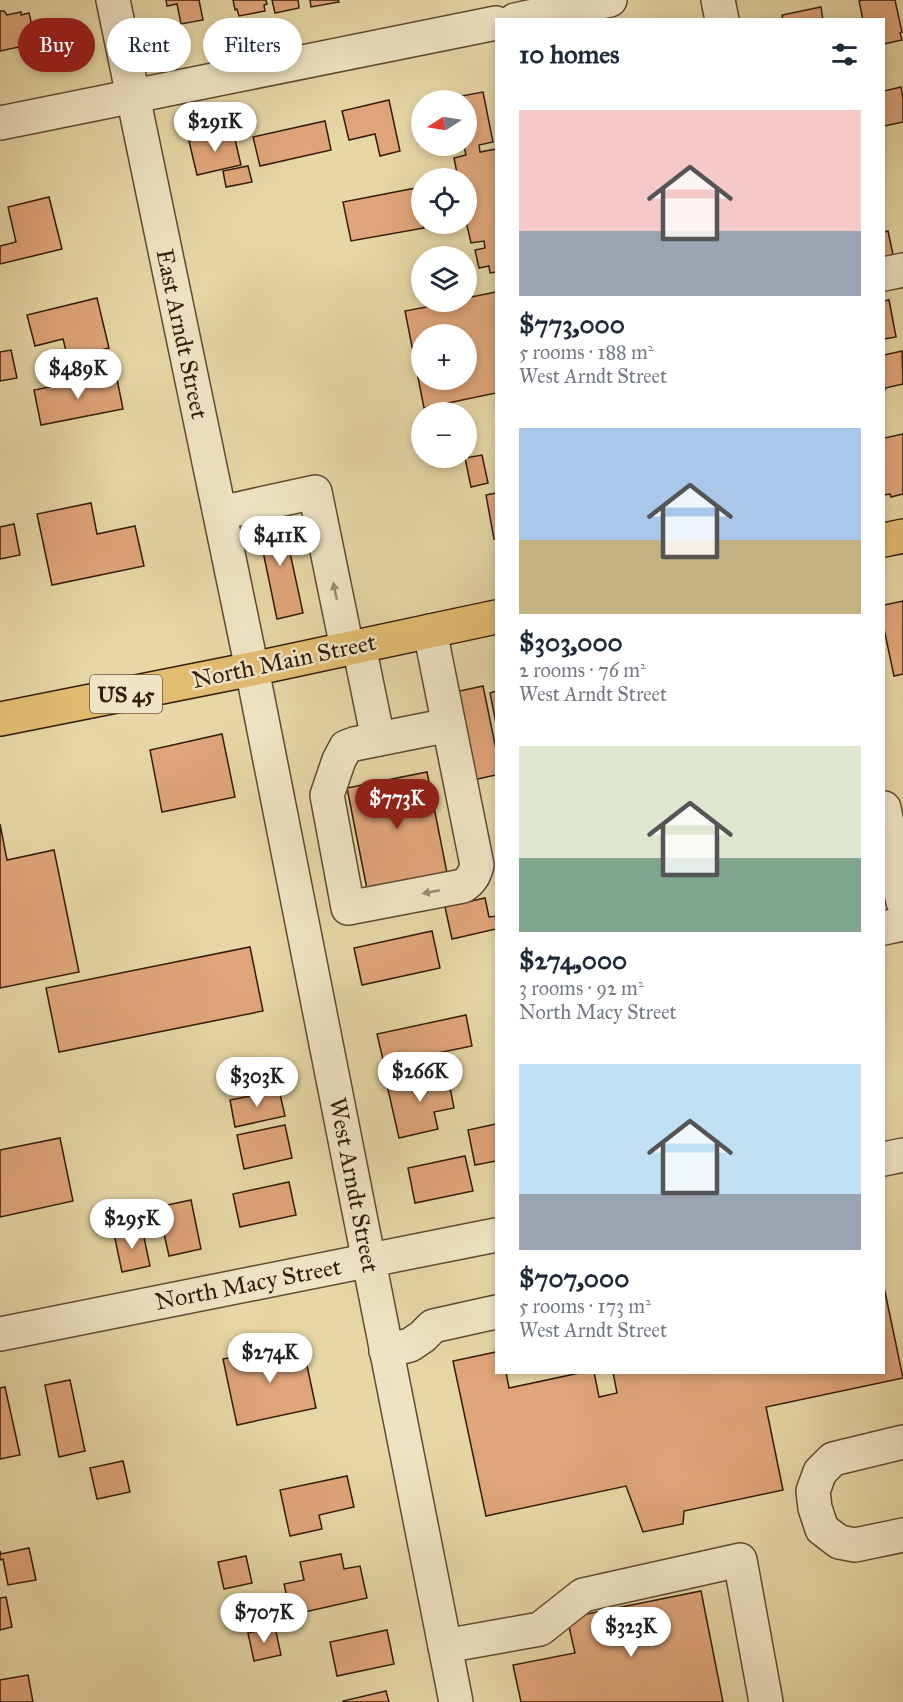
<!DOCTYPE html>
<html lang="en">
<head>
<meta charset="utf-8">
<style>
	body { margin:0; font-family:"IM FELL Great Primer",serif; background:#f2f2f3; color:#1f2937; height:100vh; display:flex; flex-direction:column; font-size:22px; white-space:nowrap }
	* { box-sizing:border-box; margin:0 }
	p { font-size:20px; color:#747a83 }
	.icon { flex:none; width:33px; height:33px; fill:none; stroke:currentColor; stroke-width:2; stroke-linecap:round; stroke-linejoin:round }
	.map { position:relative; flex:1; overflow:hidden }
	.panel { position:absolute; left:495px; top:18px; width:390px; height:1356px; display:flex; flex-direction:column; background:#fff; border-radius:0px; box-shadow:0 3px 9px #0003 }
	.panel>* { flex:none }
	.top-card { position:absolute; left:18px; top:18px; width:387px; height:54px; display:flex; gap:12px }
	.needle { width:39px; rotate:258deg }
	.fabs { position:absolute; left:411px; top:90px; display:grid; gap:12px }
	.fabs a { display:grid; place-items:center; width:66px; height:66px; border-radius:50%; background:#fff; box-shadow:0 3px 9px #0003; font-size:30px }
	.price { position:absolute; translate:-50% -51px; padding:0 14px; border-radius:21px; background:#fff; color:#222; font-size:20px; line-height:39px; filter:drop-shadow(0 2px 3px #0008) }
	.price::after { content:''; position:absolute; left:50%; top:36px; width:18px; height:14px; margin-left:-9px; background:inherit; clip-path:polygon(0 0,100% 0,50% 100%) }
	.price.selected { background:#8f2418; color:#fff }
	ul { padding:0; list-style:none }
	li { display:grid; align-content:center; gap:12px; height:318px; padding:0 24px }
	li span { display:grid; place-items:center; height:186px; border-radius:0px; color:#555 }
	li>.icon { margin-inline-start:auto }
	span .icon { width:108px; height:108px; fill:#fffc; stroke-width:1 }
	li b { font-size:26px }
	h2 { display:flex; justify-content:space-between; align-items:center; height:72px; padding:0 24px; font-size:26px }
	.pill { padding:0 21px; border-radius:27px; background:#fff; box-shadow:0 3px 9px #0003; font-size:21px; line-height:54px }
	.pill.selected { background:#8f2418; color:#fff }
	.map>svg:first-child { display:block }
	.building { fill:#e0a57a; stroke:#341b0b; stroke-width:1.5; fill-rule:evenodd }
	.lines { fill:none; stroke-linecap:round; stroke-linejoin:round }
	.minor-casing { stroke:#604a32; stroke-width:36 }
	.major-casing { stroke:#341b0b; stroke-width:36 }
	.minor { stroke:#efe5c4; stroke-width:33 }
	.major { stroke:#e3bc72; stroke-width:33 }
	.oneway { fill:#9b8a71 }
	.labels { text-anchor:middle; stroke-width:5; stroke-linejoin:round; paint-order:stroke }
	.shield { fill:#efe5c4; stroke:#6c5842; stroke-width:1.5 }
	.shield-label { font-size:22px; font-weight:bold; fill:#341b0b }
	.street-label { font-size:24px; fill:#341b0b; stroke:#efe5c4 }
</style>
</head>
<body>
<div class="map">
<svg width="903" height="1702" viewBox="0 0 903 1702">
	<rect width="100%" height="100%" fill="#e6d7a5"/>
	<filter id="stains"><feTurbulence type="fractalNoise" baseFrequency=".00333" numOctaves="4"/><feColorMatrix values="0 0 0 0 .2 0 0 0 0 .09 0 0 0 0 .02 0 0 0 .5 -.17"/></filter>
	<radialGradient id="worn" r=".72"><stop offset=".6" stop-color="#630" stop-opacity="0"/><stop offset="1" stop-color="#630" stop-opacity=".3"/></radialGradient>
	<g class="building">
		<path d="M166,0H199L203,20L181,24L177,4L167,6Z"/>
		<path d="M233,0H266L267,4L264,5L265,11L239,16L237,9L235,10Z"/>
		<path d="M272,0H298L299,8L275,13Z"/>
		<path d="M310,0H338L339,2L311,7Z"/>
		<path d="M863,0H895L902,32L900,33L902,40L884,44V20H863L859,1Z"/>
		<path d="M821,7L823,20H783L782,15Z"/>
		<path d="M0,11H4L7,15L21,12V15L29,13L36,42L29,43V45L0,51Z"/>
		<path d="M901,87L903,99V122L884,126V91Z"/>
		<path d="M483,92L493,142L479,145L480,152L496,149V272L490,273L489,266L479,268L475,250L485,248L484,241L471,243L466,221V178H458L454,158L466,155L464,146L456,148L455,146H466V100H440Z"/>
		<path d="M389,100L400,151L380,156L375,134L349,140L342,111Z"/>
		<path d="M325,121L331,150L260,166L253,137Z"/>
		<path d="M233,131L241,165L197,175L189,141Z"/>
		<path d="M248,166L252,182L226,187L223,171Z"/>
		<path d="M416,188L422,224L424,228L351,241L343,202Z"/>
		<path d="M49,197L62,249L0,264V246L16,242L8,207Z"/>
		<path d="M888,231L895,264L884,266V232Z"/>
		<path d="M496,292V393L424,408L405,311L452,302H466V298ZM422,334H466V380H422Z"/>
		<path d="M97,298L109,348L68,359L63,339L35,346L27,315Z"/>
		<path d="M889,300L896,337L884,339V301Z"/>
		<path d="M11,350L17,378L0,381V352Z"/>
		<path d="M902,351L903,384L885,388V390H884V355Z"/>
		<path d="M116,374L123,409L41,425L34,390Z"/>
		<path d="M903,434V494L891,497L890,494L884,495V438Z"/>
		<path d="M482,455L488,483L471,487L465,458Z"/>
		<path d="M496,493V539H494L486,495Z"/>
		<path d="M91,503L97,534L135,526L144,566L52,585L37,514Z"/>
		<path d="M281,511L303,613L277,619L259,532L267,530L264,515Z"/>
		<path d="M14,524L20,555L0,559V527Z"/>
		<path d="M903,601V674L894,676L884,629V605Z"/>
		<path d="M483,686L496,749V775L473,780L455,692Z"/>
		<path d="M496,691V723L490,693Z"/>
		<path d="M222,734L235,797L162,812L150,750Z"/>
		<path d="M427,772L447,873L367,889L347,788Z"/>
		<path d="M0,824L7,860L54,850L79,972L0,988Z"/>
		<path d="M485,898L489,917L496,916V929L452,939L445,907Z"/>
		<path d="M432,931L440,968L362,985L354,948Z"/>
		<path d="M250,947L263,1011L59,1052L46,988Z"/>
		<path d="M466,1015L472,1046L384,1064L377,1034Z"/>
		<path d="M447,1072L454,1108L434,1112L438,1129L399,1138L387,1085Z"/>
		<path d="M279,1090L285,1116L235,1127L230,1100Z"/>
		<path d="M496,1124V1161L475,1165L468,1130Z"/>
		<path d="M285,1125L292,1158L244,1169L237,1135Z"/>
		<path d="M60,1138L73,1201L0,1217V1150Z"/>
		<path d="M465,1156L473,1191L415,1203L408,1168Z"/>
		<path d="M289,1182L296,1215L240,1227L233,1194Z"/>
		<path d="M191,1200L201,1249L169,1256L158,1207Z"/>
		<path d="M142,1228L150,1266L122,1272L114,1234Z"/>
		<path d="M884,1287L903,1378L766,1407L783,1490L684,1511L683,1524L643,1532L626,1486L486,1516L453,1361L496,1352V1372H506L509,1388L584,1372H594L599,1397L617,1393L613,1372H884Z"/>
		<path d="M302,1342L316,1408L237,1425L223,1359Z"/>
		<path d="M70,1380L85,1451L59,1457L45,1385Z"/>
		<path d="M5,1387L20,1455L0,1459V1388Z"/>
		<path d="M123,1461L130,1492L97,1499L90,1468Z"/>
		<path d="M347,1476L354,1507L319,1515L322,1529L290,1536L280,1490Z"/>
		<path d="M29,1548L36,1580L8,1585L3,1559L0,1560V1551L1,1554Z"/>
		<path d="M341,1554L344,1569L360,1566L367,1598L291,1615L284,1584L304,1580L300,1562Z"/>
		<path d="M246,1556L252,1583L224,1589L218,1562Z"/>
		<path d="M701,1591L723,1702H521L513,1665L575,1653L567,1618Z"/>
		<path d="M6,1597L12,1627L0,1630V1598Z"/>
		<path d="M275,1627L281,1655L254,1661L248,1633Z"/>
		<path d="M387,1630L394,1664L337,1676L330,1642Z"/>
		<path d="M28,1675L33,1702H0V1680Z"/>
		<path d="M386,1691L389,1702H343V1701Z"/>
	</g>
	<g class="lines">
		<defs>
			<g id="minor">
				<path d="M113,0L252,669L456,1702"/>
				<path d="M718,0L722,20"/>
				<path d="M515,20L610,0"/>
				<path d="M0,123L496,23"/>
				<path d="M884,274L903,270"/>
				<path d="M220,513L315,492L347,648"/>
				<path d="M430,631L477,865C475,874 471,881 463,886L348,908L327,795L339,760L346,747L354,744L449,725"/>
				<path d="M359,646L378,739"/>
				<path d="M884,808L903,902"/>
				<path d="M884,928L903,924"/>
				<path d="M884,1159L903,1155"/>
				<path d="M0,1334L496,1235"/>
				<path d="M386,1351L410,1345L422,1337L433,1326L496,1312"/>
				<path d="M903,1442L833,1459L820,1472L813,1491L815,1508L822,1529L839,1542L855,1545L903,1535"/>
				<path d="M445,1646L540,1629L583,1595L740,1560L766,1702"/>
			</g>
			<g id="major">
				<path d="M884,540L903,536"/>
				<path d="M0,719L252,669L496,617"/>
			</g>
		</defs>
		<use href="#minor" class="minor-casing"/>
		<use href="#major" class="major-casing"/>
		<use href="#minor" class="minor"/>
		<use href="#major" class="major"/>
	</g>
	<defs><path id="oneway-solid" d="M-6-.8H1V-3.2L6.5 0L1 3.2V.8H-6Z" transform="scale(1.5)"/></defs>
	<g class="oneway">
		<use href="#oneway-solid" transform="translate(335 591) rotate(-102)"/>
		<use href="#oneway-solid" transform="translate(431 892) rotate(169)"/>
	</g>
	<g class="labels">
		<rect class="shield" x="90" y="675" width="72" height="38" rx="4.5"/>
		<g class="shield-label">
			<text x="126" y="702">US 45</text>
		</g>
		<g class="street-label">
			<text transform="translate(182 334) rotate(78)" y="8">East Arndt Street</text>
			<text transform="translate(284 661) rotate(-12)" y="8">North Main Street</text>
			<text transform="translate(354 1185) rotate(79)" y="8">West Arndt Street</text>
			<text transform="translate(248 1284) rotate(-11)" y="8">North Macy Street</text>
		</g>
	</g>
	<rect width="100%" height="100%" filter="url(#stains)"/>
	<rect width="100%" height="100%" fill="url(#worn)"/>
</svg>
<div class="fabs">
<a><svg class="needle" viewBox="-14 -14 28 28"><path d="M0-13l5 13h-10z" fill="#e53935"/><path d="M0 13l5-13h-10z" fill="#747a83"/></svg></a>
<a><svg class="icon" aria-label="locate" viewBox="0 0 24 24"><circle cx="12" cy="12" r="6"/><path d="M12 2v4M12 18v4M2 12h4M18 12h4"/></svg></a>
<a><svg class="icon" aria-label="layers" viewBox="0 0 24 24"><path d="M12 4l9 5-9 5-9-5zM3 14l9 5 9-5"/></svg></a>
<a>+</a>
<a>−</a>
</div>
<b class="price" style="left:215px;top:153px">$291K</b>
<b class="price" style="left:78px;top:400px">$489K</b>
<b class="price" style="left:280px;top:567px">$411K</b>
<b class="price selected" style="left:397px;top:830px">$773K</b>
<b class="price" style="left:420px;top:1103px">$266K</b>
<b class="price" style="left:257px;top:1108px">$303K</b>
<b class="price" style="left:132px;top:1250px">$295K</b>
<b class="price" style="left:270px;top:1384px">$274K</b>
<b class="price" style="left:264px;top:1644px">$707K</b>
<b class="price" style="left:631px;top:1658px">$323K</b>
<div class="top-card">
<a class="pill selected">Buy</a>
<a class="pill">Rent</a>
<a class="pill">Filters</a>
</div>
<section class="panel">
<h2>10 homes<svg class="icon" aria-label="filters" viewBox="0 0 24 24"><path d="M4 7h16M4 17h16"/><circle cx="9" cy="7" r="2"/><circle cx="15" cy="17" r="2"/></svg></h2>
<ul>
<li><span style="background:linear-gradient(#f6c9c9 65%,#9aa5b1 0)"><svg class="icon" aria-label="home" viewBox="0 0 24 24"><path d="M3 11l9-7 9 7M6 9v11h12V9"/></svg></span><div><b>$773,000</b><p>5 rooms · 188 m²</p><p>West Arndt Street</p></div></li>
<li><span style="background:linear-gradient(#a9c7e8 60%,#c2b280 0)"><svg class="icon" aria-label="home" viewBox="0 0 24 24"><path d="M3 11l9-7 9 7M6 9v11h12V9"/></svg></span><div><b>$303,000</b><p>2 rooms · 76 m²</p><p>West Arndt Street</p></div></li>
<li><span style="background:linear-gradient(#dfe7d0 60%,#7fa58c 0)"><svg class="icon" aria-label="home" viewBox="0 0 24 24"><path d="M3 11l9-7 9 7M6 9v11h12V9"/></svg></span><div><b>$274,000</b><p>3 rooms · 92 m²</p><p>North Macy Street</p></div></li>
<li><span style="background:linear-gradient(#bfe0f5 70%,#9aa5b1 0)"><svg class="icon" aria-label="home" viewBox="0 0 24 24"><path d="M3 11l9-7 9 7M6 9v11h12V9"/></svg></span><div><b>$707,000</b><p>5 rooms · 173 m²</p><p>West Arndt Street</p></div></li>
</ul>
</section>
</div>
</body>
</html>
